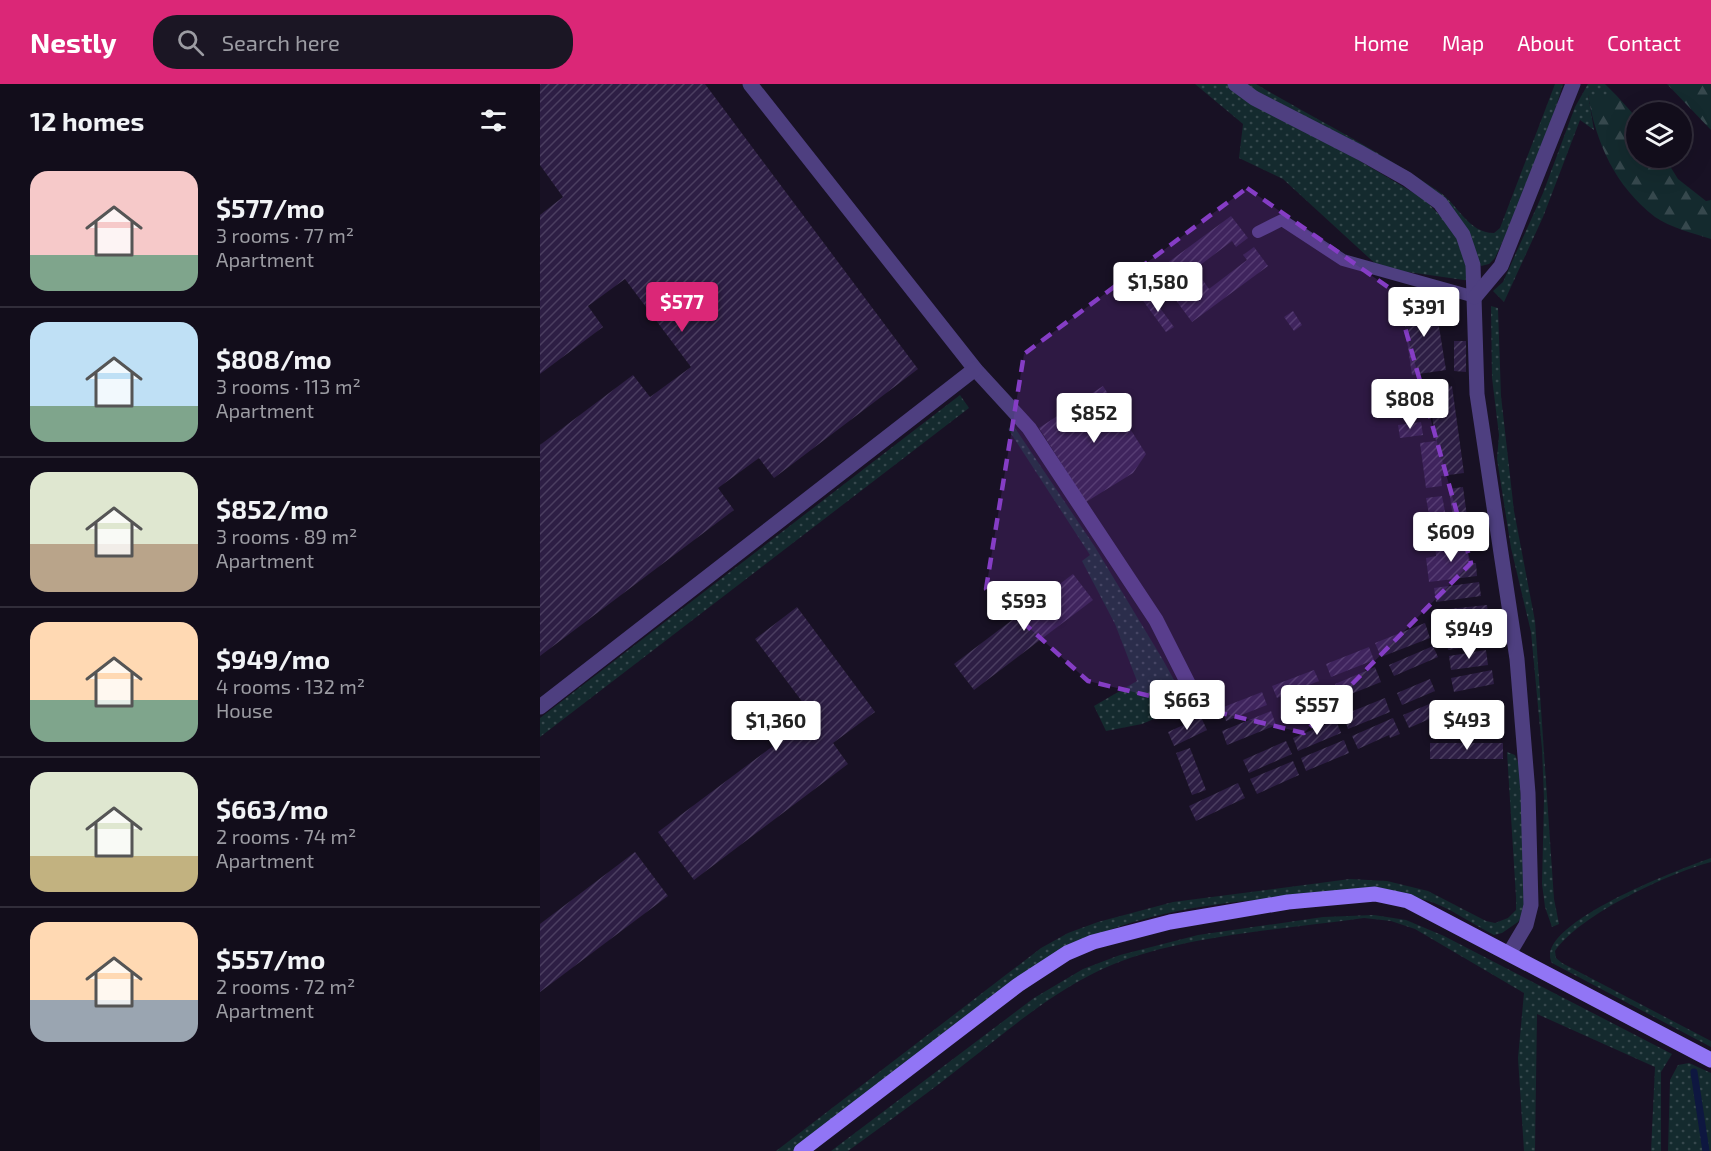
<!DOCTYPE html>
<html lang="en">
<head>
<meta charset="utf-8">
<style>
	body { margin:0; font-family:"Exo 2",sans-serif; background:#1b1624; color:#f1f3f6; height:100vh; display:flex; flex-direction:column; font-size:22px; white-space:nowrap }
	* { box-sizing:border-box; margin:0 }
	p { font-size:20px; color:#9c9ca3 }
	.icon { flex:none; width:33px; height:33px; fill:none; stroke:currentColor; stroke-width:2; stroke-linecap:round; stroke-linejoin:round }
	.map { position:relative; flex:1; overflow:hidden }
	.drawer { display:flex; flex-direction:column; background:#120d1b; width:540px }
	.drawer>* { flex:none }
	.controls { position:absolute; left:1086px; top:18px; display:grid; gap:12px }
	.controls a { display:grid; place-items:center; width:66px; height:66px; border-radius:50%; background:#120d1b; box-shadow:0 6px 24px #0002,0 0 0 2px #312d3a; font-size:30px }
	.price { position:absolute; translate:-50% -51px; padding:0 14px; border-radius:6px; background:#fff; color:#222; font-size:20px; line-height:39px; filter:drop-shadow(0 2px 3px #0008) }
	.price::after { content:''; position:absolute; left:50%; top:36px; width:18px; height:14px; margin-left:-9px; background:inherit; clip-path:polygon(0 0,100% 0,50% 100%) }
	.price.on { background:#db2777; color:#fff }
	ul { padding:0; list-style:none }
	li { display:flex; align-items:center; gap:18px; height:150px; padding:0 30px }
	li+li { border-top:2px solid #312d3a }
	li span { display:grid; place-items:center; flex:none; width:168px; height:120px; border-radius:18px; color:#555 }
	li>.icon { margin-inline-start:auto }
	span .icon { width:72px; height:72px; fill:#fffc; stroke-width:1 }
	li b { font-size:26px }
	h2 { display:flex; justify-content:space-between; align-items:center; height:72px; padding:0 30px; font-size:26px }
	header { display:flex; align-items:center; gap:36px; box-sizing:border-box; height:84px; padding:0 30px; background:#db2777; color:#fff }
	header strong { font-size:28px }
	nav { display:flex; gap:33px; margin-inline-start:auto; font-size:21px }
	.search { width:420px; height:54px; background:#1b1624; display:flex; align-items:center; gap:15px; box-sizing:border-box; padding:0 21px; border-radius:24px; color:#9c9ca3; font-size:22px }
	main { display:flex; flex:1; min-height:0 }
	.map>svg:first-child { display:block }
	.grass { fill:url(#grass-dots) }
	.forest { fill:url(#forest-firs) }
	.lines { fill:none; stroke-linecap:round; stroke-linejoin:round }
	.stream { stroke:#0e1740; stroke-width:7 }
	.building { fill:url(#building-hatch) }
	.lane { stroke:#4e3f80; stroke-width:12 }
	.street { stroke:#4e3f80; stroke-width:15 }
	.secondary { stroke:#9175f5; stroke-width:15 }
	.marked { fill:#853dc5; fill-opacity:0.2; stroke:#853dc5; stroke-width:4.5; stroke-dasharray:12 8; stroke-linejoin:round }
</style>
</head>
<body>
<header>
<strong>Nestly</strong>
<div class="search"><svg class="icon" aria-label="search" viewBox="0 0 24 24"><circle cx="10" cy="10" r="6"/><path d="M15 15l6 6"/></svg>Search here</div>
<nav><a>Home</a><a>Map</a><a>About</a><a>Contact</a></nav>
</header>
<main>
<section class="drawer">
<h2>12 homes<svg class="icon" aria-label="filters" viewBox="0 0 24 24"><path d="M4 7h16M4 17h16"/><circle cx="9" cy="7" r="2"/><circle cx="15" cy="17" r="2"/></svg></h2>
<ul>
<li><span style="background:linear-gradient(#f6c9c9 70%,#7fa58c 0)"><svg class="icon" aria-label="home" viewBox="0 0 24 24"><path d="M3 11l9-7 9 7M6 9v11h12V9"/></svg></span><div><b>$577/mo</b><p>3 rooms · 77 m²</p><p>Apartment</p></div></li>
<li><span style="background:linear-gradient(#bfe0f5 70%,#7fa58c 0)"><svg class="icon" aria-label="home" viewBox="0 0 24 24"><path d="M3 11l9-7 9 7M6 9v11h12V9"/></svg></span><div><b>$808/mo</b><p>3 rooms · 113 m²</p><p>Apartment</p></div></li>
<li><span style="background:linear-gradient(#dfe7d0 60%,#b9a48a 0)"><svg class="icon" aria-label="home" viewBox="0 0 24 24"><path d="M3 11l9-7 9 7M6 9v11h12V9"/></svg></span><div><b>$852/mo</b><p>3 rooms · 89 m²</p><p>Apartment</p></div></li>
<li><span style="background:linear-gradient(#ffd9b3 65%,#7fa58c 0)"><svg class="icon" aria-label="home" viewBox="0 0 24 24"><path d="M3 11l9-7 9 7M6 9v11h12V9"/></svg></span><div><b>$949/mo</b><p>4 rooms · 132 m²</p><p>House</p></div></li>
<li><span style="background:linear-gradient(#dfe7d0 70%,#c2b280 0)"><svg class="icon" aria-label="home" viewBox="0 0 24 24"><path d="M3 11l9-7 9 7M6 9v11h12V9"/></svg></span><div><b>$663/mo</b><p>2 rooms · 74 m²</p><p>Apartment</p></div></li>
<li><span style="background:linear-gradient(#ffd9b3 65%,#9aa5b1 0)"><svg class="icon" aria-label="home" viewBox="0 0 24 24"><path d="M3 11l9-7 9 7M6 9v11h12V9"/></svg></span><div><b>$557/mo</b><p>2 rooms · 72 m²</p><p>Apartment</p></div></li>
</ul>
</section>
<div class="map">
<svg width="1171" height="1067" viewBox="0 0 1171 1067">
	<defs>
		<pattern id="grass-dots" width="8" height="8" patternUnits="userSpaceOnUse" patternTransform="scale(1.5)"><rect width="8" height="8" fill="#142a2e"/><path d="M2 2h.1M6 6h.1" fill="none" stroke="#36484d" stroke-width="1.8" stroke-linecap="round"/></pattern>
		<pattern id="forest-firs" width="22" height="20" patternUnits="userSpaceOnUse" patternTransform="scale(1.5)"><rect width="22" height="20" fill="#142a2e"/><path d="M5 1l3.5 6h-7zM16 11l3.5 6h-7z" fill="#36484d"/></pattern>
		<pattern id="building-hatch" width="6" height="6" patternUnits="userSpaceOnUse" patternTransform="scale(1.5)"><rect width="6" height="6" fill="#2d1e44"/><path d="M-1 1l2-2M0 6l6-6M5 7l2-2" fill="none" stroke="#4b3e60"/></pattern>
	</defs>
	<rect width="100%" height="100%" fill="#181124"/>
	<g class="grass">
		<path d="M655,0H690L884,115L915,147L931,197L840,184L743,95L699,74L703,40Z"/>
		<path d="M703,0H716C777,36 840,67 898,107C919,121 928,149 954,149L960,144L1015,0H1023L1011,39L966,150L955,174L949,180L941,182L918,133Z"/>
		<path d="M1048,0H1065L1076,11H1048L1054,46L1040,36L1003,133L964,218L953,207L963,198L1003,109L1035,23Z"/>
		<path d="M951,222L958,224L961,312L974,427L995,537L1014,815L1019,840L1012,843L1005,823L1002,800L1004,715L1002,665L991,548L971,464L957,375L959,351L952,294Z"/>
		<path d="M420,311L429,324L0,653V634Z"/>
		<path d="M473,341L555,463L623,576L644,614L642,623L602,640L566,647L554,622L597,597L575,540L542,477L550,471L468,345Z"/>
		<path d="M967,668L975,671L979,681L987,824L978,838L962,849L954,851C932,840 908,822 885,816C855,808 824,811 794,812C709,814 622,822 544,856L254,1067H236L501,864L528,849L558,838L633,818L810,795L847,797L888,807L946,837L955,839L968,834L976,826V813Z"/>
		<path d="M1171,774V778C1127,790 1041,830 1015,867L1016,874L1022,879L1171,957V963L1012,879C991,841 1142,784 1171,774Z"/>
		<path d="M834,831L866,836L904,852L1132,970L1121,988V1067H1111L1115,983L997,930L995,1067H984L978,974L984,909L875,845L851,837L824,834C747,845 645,851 574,880C520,902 477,939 431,975C391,1007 349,1037 308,1067H291L494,914L543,885L580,871L658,851L783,833Z"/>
		<path d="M1149,979L1171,989V1067H1169L1155,985L1151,987L1163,1067H1128L1130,996L1138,981Z"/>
	</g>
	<g class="forest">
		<path d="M1127,0H1171V46Z"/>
		<path d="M1048,11H1076L1096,33V74H1125L1138,95L1166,117L1171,116V155C1155,150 1129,143 1115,133C1075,102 1056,59 1048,11Z"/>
	</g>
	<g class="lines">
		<path class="stream" d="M1154,988L1166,1067"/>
	</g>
	<g class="building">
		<path d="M0,0H165L378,285L234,394L219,374L178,404L194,426L0,572V361L93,291L110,313L151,283L85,195L48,222L63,243L0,290V131L23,113L0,81Z"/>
		<path d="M691,132L708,154L696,163L692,157L655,185L669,205L707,176L703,171L714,163L728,182L652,238L615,188Z"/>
		<path d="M609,209L634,243L626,248L601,214Z"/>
		<path d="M895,218L906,286L872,291L862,222Z"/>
		<path d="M753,227L762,241L754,247L744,233Z"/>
		<path d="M914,257H926V288L914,287Z"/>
		<path d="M563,302L606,370L593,389L546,418L499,344Z"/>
		<path d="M912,302L924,389L901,392L902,402L886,404L880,359L896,357L888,306Z"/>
		<path d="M881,338L883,351L860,354L858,341Z"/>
		<path d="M923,403L929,447L915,449L909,405Z"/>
		<path d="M902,412L909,448L893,451L886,414Z"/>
		<path d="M927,457L929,480L936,479L937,492L889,498L886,474L896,472L895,461Z"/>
		<path d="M533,490L553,516L434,606L414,580Z"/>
		<path d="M939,498L941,512L896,518L894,504Z"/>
		<path d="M947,521L949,536L900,542L899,526Z"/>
		<path d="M257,523L335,628L293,659L308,680L154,796L118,748L273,632L215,555Z"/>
		<path d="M885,539L890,554L841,573L835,559Z"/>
		<path d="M941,545L943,561L908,566L906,550Z"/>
		<path d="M893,562L898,573L854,592L849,581Z"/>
		<path d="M829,563L834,576L791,593L786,580Z"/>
		<path d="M946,566L948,581L911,586L909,572Z"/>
		<path d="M835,583L841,598L801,614L795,600Z"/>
		<path d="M774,586L779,597L737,614L732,602Z"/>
		<path d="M952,586L954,600L914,608L911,594Z"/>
		<path d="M890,595L895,607L862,621L857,609Z"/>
		<path d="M782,607L788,620L747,637L742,624Z"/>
		<path d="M722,608L727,621L686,637L681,624Z"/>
		<path d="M845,614L850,628L808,645L803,631Z"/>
		<path d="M899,616L905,628L869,644L863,631Z"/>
		<path d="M731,627L736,641L687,661L682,647Z"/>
		<path d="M661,633L667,646L634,662L628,648Z"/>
		<path d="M853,634L860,650L850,654L849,651L818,665L812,652Z"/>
		<path d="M796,636L801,649L758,667L753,654Z"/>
		<path d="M804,656L809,669L766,687L761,674Z"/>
		<path d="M746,657L752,670L709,689L703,676Z"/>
		<rect x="890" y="659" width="73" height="16"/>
		<path d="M650,664L666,706L652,711L636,669Z"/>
		<path d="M753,677L759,691L717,710L710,695Z"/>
		<path d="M698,699L705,714L656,737L649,722Z"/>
		<path d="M95,768L128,812L0,908V840Z"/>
	</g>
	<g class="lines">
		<path class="lane" d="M718,148L742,136L803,176L935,213"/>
		<g class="street">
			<path d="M210,0L435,285L489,344L616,536L657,617"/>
			<path d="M695,0L714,14L821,69L867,95L900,119L923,151L933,181L937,310L977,575L988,709L991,821L986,841L970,868"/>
			<path d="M935,213L961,182L1033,0"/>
			<path d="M0,623L435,285"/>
		</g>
		<path class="secondary" d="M261,1067L478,901L527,869L553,858L630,838L748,818L835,810L868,817L1171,976"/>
	</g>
	<path class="marked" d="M707,104L855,208L931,479L764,649L548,597L446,505L484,270Z"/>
</svg>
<div class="controls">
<a><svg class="icon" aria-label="layers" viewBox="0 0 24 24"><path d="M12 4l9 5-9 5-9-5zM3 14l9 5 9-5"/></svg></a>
</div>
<b class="price" style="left:618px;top:229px">$1,580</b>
<b class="price on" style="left:142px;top:249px">$577</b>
<b class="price" style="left:884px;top:254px">$391</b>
<b class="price" style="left:870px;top:346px">$808</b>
<b class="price" style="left:554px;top:360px">$852</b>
<b class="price" style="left:911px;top:479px">$609</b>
<b class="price" style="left:484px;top:548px">$593</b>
<b class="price" style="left:929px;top:576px">$949</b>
<b class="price" style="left:647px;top:647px">$663</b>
<b class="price" style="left:777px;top:652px">$557</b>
<b class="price" style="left:927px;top:667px">$493</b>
<b class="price" style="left:236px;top:668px">$1,360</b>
</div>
</main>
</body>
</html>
